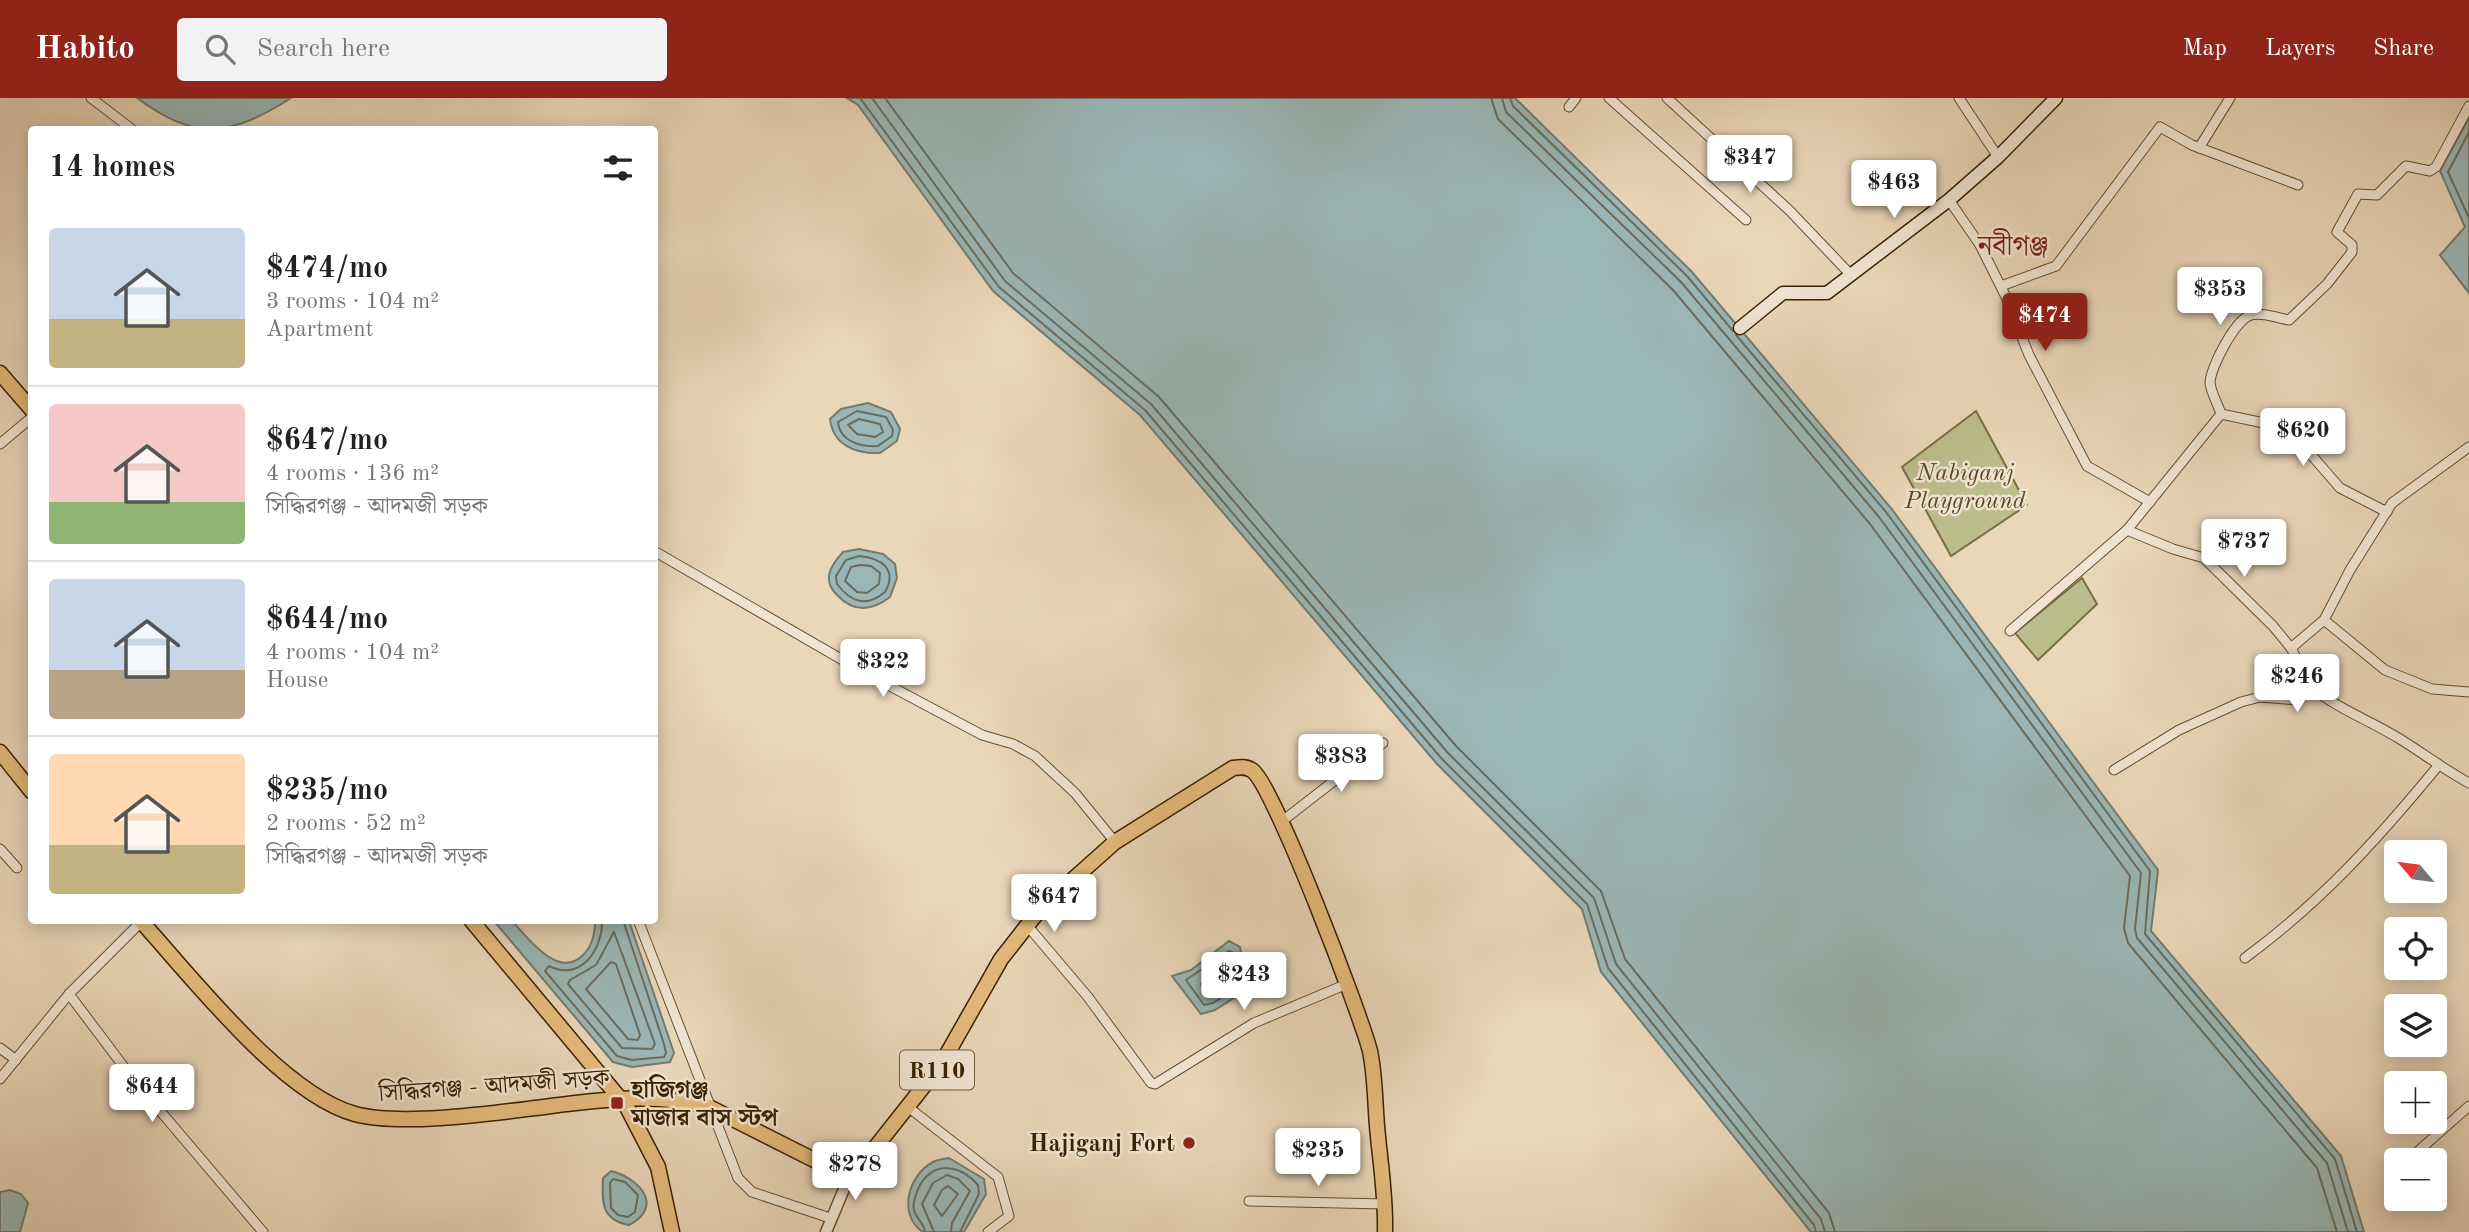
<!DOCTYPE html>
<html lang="en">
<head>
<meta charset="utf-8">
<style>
	body { margin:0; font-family:"Old Standard TT","Noto Serif Bengali",serif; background:#f2f2f2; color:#222; height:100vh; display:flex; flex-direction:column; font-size:26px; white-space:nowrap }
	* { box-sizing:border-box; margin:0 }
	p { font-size:23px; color:#767676 }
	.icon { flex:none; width:38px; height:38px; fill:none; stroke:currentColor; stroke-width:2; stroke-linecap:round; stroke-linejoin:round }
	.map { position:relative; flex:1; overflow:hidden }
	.side { position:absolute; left:28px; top:28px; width:630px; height:798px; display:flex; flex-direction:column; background:#fff; border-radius:7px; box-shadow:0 4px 18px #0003 }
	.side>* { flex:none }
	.needle { width:46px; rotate:299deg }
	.controls { position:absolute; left:2384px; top:742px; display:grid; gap:14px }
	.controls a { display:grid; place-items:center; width:63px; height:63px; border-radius:7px; background:#fff; box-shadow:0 4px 18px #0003; font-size:35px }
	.price { position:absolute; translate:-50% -60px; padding:0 16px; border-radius:7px; background:#fff; color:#222; font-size:23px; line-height:46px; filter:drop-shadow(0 2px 4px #0008) }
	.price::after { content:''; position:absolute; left:50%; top:42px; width:21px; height:16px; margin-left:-10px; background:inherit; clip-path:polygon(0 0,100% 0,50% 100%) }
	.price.selected { background:#8f2418; color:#fff }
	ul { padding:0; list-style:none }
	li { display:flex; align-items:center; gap:21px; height:175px; padding:0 21px }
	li+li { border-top:2px solid #e0e0e0 }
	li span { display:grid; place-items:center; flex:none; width:196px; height:140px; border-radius:7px; color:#555 }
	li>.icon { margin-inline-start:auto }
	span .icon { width:84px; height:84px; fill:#fffc; stroke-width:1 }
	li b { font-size:30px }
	h2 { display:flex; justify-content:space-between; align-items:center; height:84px; padding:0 21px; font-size:30px }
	header { display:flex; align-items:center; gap:42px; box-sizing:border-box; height:98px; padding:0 35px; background:#8f2418; color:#fff }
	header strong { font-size:33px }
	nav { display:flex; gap:38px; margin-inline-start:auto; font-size:24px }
	.search { width:490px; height:63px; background:#f2f2f2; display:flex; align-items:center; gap:18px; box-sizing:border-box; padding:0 24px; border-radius:7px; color:#767676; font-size:26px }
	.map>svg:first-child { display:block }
	.green { fill:#bbbd8c; stroke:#7a6e46; stroke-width:2 }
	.water { fill:#9ab7b7; stroke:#747b6e; stroke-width:2 }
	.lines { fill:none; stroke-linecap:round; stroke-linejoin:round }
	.shore { stroke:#6a6c5c; stroke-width:2 }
	.minor-casing { stroke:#664e2e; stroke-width:11 }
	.tertiary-casing { stroke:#664e2e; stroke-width:13 }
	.secondary-casing { stroke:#3a2000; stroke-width:15 }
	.primary-casing { stroke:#3a2000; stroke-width:17 }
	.minor { stroke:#f1e4d2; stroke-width:9 }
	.tertiary { stroke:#f1e4d2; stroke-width:10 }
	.secondary { stroke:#f1e4d2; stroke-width:12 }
	.primary { stroke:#e5bb7c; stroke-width:14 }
	.poi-dot { fill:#8f2418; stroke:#f1e4d2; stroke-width:2.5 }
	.labels { text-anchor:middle; stroke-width:5; stroke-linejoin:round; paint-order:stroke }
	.shield { fill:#f1e4d2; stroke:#715b3f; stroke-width:2 }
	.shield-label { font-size:23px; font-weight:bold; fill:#3a2000 }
	.park-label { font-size:24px; font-style:italic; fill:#5a4723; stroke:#f1e4d2 }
	.street-label { font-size:24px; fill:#3a2000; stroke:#f1e4d2 }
	.poi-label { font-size:24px; font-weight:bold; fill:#3a2000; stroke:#f1e4d2; text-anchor:start }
	.quarter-label { font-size:28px; fill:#7a1f14; stroke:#f1e4d2 }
</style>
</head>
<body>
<header>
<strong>Habito</strong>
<div class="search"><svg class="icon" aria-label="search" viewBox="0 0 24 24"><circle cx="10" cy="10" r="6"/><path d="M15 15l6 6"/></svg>Search here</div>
<nav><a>Map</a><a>Layers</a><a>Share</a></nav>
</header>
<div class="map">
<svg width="2469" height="1134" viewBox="0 0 2469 1134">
	<rect width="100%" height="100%" fill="#ead6b9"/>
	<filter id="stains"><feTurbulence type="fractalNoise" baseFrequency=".00286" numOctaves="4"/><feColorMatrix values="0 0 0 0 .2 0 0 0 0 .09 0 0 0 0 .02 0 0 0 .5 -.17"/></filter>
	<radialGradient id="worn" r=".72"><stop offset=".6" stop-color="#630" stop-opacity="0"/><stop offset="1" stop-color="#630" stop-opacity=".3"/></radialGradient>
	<g class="green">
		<path d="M1976,313L2027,407L1951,458L1902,369Z"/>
		<path d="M2082,480L2097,506L2038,562L2015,535Z"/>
	</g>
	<g class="water">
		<path d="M137,0H291C230,39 195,43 137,0Z"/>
		<path d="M847,0H1515L1692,174L1891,410L2158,772L2151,833L2341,1058L2364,1134H1811L1601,874L1582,811L1437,666L1140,317L993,193L858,7Z"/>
		<path d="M2469,20V195L2440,157L2465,129L2440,73Z"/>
		<path d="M868,305L891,314L900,331L897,343L880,355C855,356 833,347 830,321L841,311Z"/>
		<path d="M859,451L883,456L895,466L897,480L890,499C872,513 854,515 837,497C832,492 828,486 829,478C830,469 837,461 843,454Z"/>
		<path d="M494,823H512C528,840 558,881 582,858C592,849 595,836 595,823H629L670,943L674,955L670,964L632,969L613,964Z"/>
		<path d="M1229,843L1240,849L1245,877L1240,896L1215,912L1201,916L1172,878L1191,872Z"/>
		<path d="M949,1060L984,1081L986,1096L964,1134H923C898,1118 907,1078 933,1064C937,1062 944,1061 949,1060Z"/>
		<path d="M611,1073C639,1080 665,1108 629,1127C601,1122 602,1104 603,1080Z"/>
		<path d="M10,1092L21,1096L28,1105L20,1134H0V1094Z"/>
	</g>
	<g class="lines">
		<g class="shore">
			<path d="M860,0L999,189L1145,312L1442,661L1587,806L1608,870L1814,1127L1816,1134"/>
			<path d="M872,0L1005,183L1151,306L1448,655L1594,800L1616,866L1821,1121L1825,1134"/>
			<path d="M885,0L1013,175L1159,299L1456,648L1601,793L1625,861L1829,1115L1835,1134"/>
			<path d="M1491,0L1498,21L1673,192L1870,426L2130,778L2124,830L2128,845L2317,1070L2337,1134"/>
			<path d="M1502,0L1506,14L1681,184L1879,419L2141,775L2135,831L2137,840L2327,1065L2348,1134"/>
			<path d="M1510,0L1513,8L1687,178L1733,233"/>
			<path d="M2469,34L2448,74L2469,120"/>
			<path d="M1736,237L1886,414L2150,773L2145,836L2335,1061L2357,1134"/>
			<path d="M857,313L886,319L893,332L892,338L878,348C861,349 840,344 838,324Z"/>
			<path d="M859,321L880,326L883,334L875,339L857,336L848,327Z"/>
			<path d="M859,458C881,460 898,471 885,494C866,510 851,504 837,486L836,478L846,462Z"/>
			<path d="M860,467L871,468L880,475L879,486L867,495L857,494L845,483L851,469Z"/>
			<path d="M602,822C603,852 580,884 549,868L545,873L617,958L632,962L664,959L666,955L664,946L623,822"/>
			<path d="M614,834L655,946L652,951L622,950L568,886L570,882L596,867Z"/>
			<path d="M1229,853L1234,855L1238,877L1234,891L1213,905L1204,907L1186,882Z"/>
			<path d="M611,864L616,866L640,937L638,942L628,941L586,891Z"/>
			<path d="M1223,869L1227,870L1226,887L1207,897L1201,886Z"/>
			<path d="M613,1081L625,1084L638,1097L635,1114L628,1119L618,1117L611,1110L610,1085Z"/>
			<path d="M948,1088L958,1096L942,1118L934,1107L942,1092Z"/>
			<path d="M925,1134C924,1123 911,1118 914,1104C922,1066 953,1059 978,1087L979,1096L960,1134"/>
			<path d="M934,1134L922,1106L933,1085L947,1077L958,1081L970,1093L952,1125L951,1134"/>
		</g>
		<defs>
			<g id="minor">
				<path d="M91,0L133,32"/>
				<path d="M1609,0L1746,122"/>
				<path d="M1667,0L1790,113L1850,176"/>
				<path d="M1959,0L1998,59"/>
				<path d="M1569,9L1576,0"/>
				<path d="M2199,50L2230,0"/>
				<path d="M1949,102L1980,147L2006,199L2029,257L2087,368L2150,404"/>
				<path d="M2001,188L2056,168L2160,29L2192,47L2298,87"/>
				<path d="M2221,316L2278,328L2301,345L2340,390L2387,414"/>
				<path d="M0,346L32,319"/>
				<path d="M2127,432L2173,451L2204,460L2273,528L2291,550L2311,589"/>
				<path d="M654,453L860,572L982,637L1013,646L1035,658L1075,695L1115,744"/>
				<path d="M2324,522L2385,572L2432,591L2469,594"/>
				<path d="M2010,533L2127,432L2221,316C2218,306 2211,295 2210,285C2210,270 2236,220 2251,217C2262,214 2278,220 2289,222L2327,186L2352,154V147L2337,134L2358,96L2377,97L2406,68L2430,73L2436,69L2469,8"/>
				<path d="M2291,550L2324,522L2350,472L2392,405L2469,349"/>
				<path d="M2114,672L2179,632L2241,604L2260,599L2298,602L2311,589C2338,611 2371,623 2400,641C2424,656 2445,672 2469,685"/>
				<path d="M1281,724L1383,645"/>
				<path d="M0,751L17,770"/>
				<path d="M638,822L738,1080L752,1094L830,1120"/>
				<path d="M1026,826L1088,899L1151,985L1155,986L1254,925L1347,886"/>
				<path d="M2245,860C2322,803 2377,742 2438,668"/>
				<path d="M69,896L133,981L263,1134"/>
				<path d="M0,950L16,962"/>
				<path d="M0,981L69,896L141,824"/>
				<path d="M908,1009L998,1079L1009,1118L988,1134"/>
				<path d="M2408,1062L2469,1008"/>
				<path d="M2391,1078L2396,1073"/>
				<path d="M1249,1103L1386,1106"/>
			</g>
			<path id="tertiary" d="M826,1134L844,1091L862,1066"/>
			<path id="secondary" d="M1740,230L1783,195H1827L1949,102L1998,59L2056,0"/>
			<g id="primary">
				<path d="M0,275L32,312"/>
				<path d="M0,654L32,694"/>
				<path d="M140,822C192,879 282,996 355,1016C399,1028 488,1016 535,1010C592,1003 652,993 709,1009L826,1068L849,1072L863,1065L942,965L1001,861L1041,810L1115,744L1233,670C1240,669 1247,668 1253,673C1275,691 1360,915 1370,953C1375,977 1375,1004 1377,1028C1380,1063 1386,1098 1385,1134"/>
				<path d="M471,822L627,1009L658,1069L672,1134"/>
			</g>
		</defs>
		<use href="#minor" class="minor-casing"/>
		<use href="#tertiary" class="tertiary-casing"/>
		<use href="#secondary" class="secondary-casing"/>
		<use href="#primary" class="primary-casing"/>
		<use href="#minor" class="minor"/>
		<use href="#tertiary" class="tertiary"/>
		<use href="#secondary" class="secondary"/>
		<use href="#primary" class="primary"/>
	</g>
	<g class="poi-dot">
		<rect x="610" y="998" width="14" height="14" rx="3.5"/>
		<circle cx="1189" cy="1045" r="7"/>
	</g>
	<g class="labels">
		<rect class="shield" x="900" y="952.5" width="74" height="39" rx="5"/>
		<g class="shield-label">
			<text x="937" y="980">R110</text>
		</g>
		<g class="park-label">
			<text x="1965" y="382">Nabiganj<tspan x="1965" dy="28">Playground</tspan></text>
		</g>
		<g class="street-label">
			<text transform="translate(494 987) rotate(-4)" y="8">সিদ্ধিরগঞ্জ - আদমজী সড়ক</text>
		</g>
		<g class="poi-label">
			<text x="631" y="999">হাজিগঞ্জ<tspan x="631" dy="28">মাজার বাস স্টপ</tspan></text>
			<text x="1175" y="1053" text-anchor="end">Hajiganj Fort</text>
		</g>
		<g class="quarter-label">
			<text x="2013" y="157">নবীগঞ্জ</text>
		</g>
	</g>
	<rect width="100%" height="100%" filter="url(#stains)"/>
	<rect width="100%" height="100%" fill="url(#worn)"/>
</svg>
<div class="controls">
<a><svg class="needle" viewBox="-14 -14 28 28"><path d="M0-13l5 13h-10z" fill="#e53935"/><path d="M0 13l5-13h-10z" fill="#767676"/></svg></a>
<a><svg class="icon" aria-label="locate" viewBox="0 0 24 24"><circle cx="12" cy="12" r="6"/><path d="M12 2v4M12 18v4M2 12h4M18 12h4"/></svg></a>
<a><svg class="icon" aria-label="layers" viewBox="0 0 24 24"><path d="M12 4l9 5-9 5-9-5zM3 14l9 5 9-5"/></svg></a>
<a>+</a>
<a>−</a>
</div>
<b class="price" style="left:1750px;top:97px">$347</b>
<b class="price" style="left:1894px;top:122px">$463</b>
<b class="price" style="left:2220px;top:229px">$353</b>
<b class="price selected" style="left:2045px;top:255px">$474</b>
<b class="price" style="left:2303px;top:370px">$620</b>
<b class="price" style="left:2244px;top:481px">$737</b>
<b class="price" style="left:883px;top:601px">$322</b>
<b class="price" style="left:2297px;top:616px">$246</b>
<b class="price" style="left:1341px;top:696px">$383</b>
<b class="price" style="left:1054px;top:836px">$647</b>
<b class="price" style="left:1244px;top:914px">$243</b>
<b class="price" style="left:152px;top:1026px">$644</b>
<b class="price" style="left:1318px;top:1090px">$235</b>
<b class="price" style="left:855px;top:1104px">$278</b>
<section class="side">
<h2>14 homes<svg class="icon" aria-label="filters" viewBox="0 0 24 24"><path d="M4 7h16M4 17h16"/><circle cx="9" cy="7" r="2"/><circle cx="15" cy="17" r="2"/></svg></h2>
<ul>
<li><span style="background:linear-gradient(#c9d6e8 65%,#c2b280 0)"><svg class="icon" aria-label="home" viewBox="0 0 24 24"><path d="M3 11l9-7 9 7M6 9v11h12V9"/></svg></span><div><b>$474/mo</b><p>3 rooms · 104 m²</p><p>Apartment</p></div></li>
<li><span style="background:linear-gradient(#f6c9c9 70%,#8fb573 0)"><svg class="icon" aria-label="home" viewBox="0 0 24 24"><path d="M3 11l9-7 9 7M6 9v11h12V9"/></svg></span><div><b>$647/mo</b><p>4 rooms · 136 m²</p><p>সিদ্ধিরগঞ্জ - আদমজী সড়ক</p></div></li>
<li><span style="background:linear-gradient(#c9d6e8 65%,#b9a48a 0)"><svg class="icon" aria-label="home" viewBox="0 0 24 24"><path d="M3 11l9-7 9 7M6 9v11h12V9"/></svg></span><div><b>$644/mo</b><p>4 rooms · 104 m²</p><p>House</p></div></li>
<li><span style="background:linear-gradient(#ffd9b3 65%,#c2b280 0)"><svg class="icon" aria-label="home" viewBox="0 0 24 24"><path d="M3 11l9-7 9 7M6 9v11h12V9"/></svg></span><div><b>$235/mo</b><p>2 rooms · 52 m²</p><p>সিদ্ধিরগঞ্জ - আদমজী সড়ক</p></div></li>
</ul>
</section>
</div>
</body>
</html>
